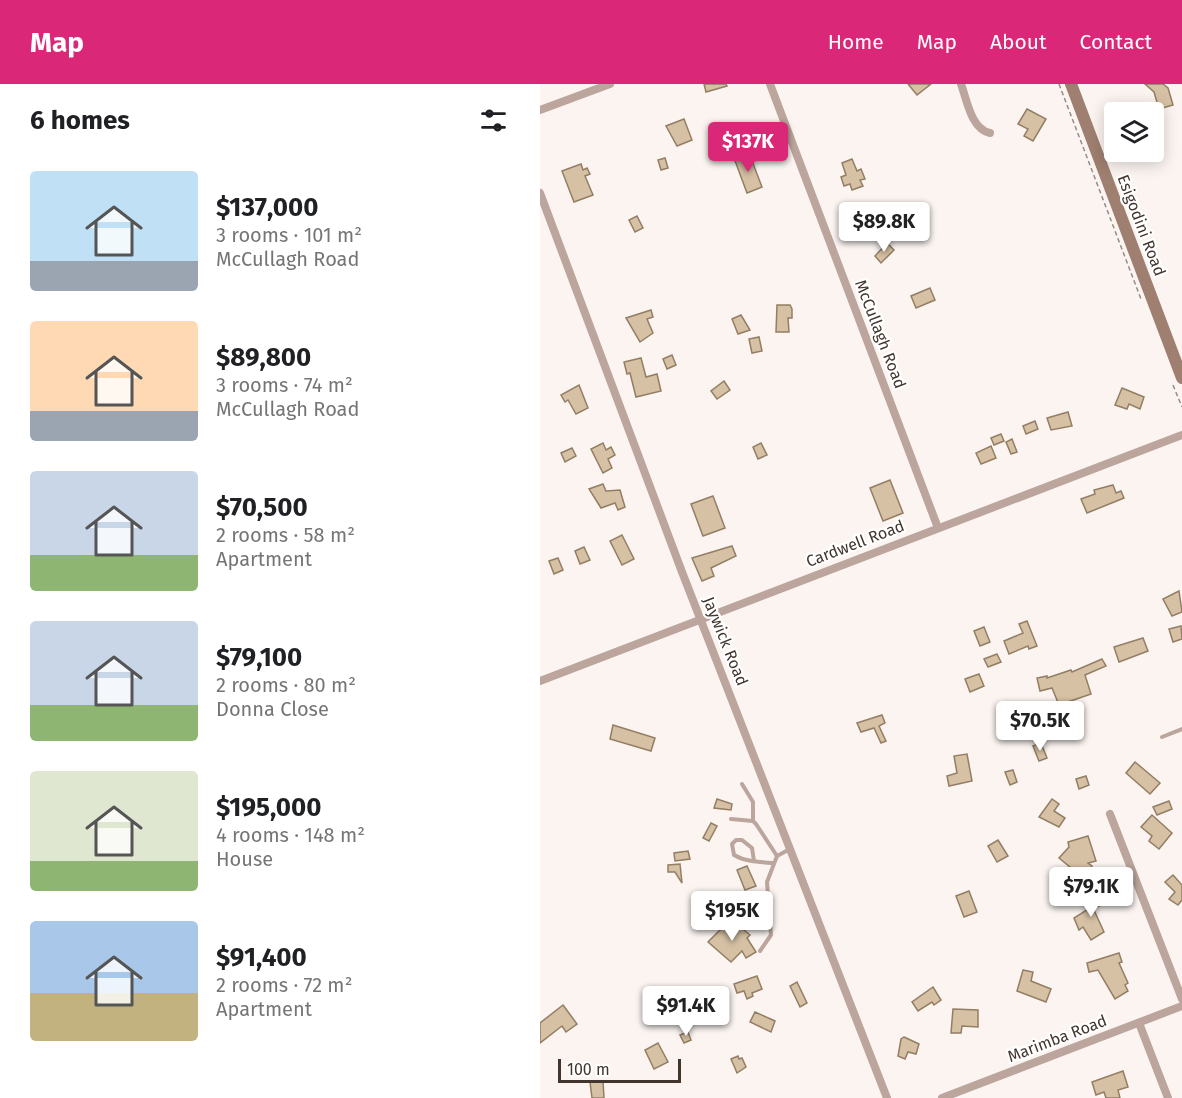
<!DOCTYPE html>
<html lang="en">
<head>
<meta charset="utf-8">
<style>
	body { margin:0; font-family:"Fira Sans",sans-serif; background:#f6f6f6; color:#202124; height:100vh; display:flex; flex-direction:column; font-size:22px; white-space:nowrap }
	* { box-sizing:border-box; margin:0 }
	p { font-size:20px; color:#757577 }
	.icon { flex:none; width:33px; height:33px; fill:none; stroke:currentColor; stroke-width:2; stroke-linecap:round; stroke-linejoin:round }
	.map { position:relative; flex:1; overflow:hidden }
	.details { display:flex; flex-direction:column; background:#fff; width:540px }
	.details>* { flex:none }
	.fabs { position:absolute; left:564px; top:18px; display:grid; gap:12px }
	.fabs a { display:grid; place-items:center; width:60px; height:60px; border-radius:6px; background:#fff; box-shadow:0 3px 15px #0003; font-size:30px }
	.scale { position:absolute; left:18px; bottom:15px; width:123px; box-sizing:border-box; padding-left:6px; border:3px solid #42352e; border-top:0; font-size:16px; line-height:21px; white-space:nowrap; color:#42352e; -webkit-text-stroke:4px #fff; paint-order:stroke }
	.price { position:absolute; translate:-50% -51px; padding:0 14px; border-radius:6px; background:#fff; color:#222; font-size:20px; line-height:39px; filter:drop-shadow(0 2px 3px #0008) }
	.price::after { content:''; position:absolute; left:50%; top:36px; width:18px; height:14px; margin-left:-9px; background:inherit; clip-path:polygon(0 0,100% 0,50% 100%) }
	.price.selected { background:#db2777; color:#fff }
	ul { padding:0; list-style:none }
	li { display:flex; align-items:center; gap:18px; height:150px; padding:0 30px }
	li span { display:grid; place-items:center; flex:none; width:168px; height:120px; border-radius:6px; color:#555 }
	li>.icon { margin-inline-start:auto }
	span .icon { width:72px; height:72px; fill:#fffc; stroke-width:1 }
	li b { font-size:26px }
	h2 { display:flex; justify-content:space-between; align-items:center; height:72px; padding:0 30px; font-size:26px }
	header { display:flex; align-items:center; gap:36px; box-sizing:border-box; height:84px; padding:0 30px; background:#db2777; color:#fff }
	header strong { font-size:28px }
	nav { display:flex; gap:33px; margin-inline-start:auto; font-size:21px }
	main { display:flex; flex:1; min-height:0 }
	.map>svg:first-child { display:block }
	.building { fill:#d7c1a5; stroke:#937e64; stroke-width:1.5 }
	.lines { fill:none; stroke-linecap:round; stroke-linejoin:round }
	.path { stroke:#978d88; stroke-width:1.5; stroke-dasharray:4.5 3; stroke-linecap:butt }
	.service { stroke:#bba59c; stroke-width:4 }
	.minor { stroke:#bba59c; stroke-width:8 }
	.secondary { stroke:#9e7f70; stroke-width:12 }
	.labels { text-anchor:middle; stroke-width:4.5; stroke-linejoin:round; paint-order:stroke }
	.street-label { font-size:16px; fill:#42352e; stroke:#fff }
</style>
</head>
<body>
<header>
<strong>Map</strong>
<nav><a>Home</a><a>Map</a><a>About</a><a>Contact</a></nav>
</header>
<main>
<section class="details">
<h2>6 homes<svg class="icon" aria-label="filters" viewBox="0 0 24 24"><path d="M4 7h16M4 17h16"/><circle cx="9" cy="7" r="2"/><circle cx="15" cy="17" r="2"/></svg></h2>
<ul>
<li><span style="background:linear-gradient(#bfe0f5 75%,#9aa5b1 0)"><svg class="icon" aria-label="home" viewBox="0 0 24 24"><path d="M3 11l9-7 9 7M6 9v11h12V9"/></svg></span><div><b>$137,000</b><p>3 rooms · 101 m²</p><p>McCullagh Road</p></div></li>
<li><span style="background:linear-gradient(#ffd9b3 75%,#9aa5b1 0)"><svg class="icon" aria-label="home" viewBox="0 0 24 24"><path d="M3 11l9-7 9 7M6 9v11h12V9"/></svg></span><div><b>$89,800</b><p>3 rooms · 74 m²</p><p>McCullagh Road</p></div></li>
<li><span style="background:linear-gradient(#c9d6e8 70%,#8fb573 0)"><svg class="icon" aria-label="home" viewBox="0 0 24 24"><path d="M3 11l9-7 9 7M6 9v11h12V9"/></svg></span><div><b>$70,500</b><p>2 rooms · 58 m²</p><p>Apartment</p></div></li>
<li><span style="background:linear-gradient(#c9d6e8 70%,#8fb573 0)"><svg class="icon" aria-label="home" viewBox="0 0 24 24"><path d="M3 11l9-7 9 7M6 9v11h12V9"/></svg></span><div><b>$79,100</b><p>2 rooms · 80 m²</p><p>Donna Close</p></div></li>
<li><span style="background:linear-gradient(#dfe7d0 75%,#8fb573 0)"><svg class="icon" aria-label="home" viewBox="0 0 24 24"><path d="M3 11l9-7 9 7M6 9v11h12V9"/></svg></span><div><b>$195,000</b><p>4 rooms · 148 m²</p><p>House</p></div></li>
<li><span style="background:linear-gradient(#a9c7e8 60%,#c2b280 0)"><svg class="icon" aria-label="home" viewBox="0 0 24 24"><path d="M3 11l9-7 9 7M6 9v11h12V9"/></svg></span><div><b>$91,400</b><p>2 rooms · 72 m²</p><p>Apartment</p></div></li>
</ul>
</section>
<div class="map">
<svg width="642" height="1014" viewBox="0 0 642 1014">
	<rect width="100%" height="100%" fill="#fbf4f1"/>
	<g class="building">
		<path d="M164,0H186L187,2L166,8Z"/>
		<path d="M368,0H391L377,11Z"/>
		<path d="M605,0H623L628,4L633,21L619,25L614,8Z"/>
		<path d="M487,25L506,35L493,57L484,52L488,45L478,40Z"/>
		<path d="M144,35L152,56L137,62L126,42Z"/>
		<path d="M209,69L222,103L207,109L194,74Z"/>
		<path d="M125,74L128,84L121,86L118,76Z"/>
		<path d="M312,75L317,87L321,85L325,95L320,96L323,102L312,106L310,100L304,102L301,93L306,91L302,79Z"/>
		<path d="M41,80L43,86L47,84L50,90L45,92L53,111L34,118L22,87Z"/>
		<path d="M97,132L103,144L95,148L89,136Z"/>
		<path d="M347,159L354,166L341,179L335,172Z"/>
		<path d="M390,204L395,216L376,224L371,212Z"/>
		<path d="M237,221H250L252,225V234H248L249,248H236Z"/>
		<path d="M111,226L113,233L107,235L113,249L100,258L86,234Z"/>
		<path d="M201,231L210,246L198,250L192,235Z"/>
		<path d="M219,253L222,267L212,269L209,255Z"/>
		<path d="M132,271L136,281L127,285L123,275Z"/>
		<path d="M101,274L106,293L117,290L121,307L96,313L90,289L87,290L84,278Z"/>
		<path d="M184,297L190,306L177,315L171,307Z"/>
		<path d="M39,301L48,324L36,330L28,316L25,318L21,311Z"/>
		<path d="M582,304L604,313L600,325L589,320L587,325L575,321Z"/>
		<path d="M528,328L532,342L511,346L507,334Z"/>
		<path d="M495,337L498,345L486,350L483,342Z"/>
		<path d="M461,350L464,357L454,361L451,354Z"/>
		<path d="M472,355L477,368L471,370L466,358Z"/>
		<path d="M63,359L66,366L71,363L75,371L68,375L72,384L63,389L51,365Z"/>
		<path d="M221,359L227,371L218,375L213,363Z"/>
		<path d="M451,362L456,374L441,380L436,369Z"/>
		<path d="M32,364L36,372L25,378L21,369Z"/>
		<path d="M350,396L363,429L343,437L330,404Z"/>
		<path d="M63,400L66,407L80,406L85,423L78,426L75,419L61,424L49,405Z"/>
		<path d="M573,401L576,409L581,407L584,414L547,429L541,415L555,410L554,406Z"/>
		<path d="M173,412L185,444L163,452L151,420Z"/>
		<path d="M82,451L94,475L82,481L70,457Z"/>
		<path d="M192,462L196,472L171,484L174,492L162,497L152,474Z"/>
		<path d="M44,463L50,476L40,480L35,467Z"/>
		<path d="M18,474L23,486L14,490L9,477Z"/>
		<path d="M639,507L642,528L632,532L623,515Z"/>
		<path d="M487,537L497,562L489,565L488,562L469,570L464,557L483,549L479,540Z"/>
		<path d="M641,542L642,555L633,558L629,545Z"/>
		<path d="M444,543L450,558L440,562L434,547Z"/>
		<path d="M603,554L608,567L579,578L574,563Z"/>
		<path d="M457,570L461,578L448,583L444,575Z"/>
		<path d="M562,575L566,582L545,591L551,610L519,621L512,604L500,607L497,594L507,592V594L531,586L532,588Z"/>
		<path d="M439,590L444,602L430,608L425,595Z"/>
		<path d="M342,631L345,639L339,642L346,657L341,659L334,644L321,648L317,639Z"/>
		<path d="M73,641L115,654L111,667L70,655Z"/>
		<path d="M501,659L507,674L499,677L493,662Z"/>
		<path d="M427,670L432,697L409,702L407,692L417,689L414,672Z"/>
		<path d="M595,678L620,699L610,710L586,689Z"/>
		<path d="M473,686L477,698L470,701L465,688Z"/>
		<path d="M546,692L549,701L539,705L536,695Z"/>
		<path d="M177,715L192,720L191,726L174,724Z"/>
		<path d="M512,715L519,720L514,727L525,734L519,743L499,733Z"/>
		<path d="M629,717L632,725L617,731L613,723Z"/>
		<path d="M612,731L632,749L619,765L609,757L612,752L601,743Z"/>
		<path d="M171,739L177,742L169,757L163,754Z"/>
		<path d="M548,752L556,777L548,779L552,782L539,800L526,791L531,784L519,774L529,763L528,758Z"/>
		<path d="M458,756L468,772L457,778L448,762Z"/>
		<path d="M148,767L150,775L135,777L134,769Z"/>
		<path d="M140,780L142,799L135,788H128V781Z"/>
		<path d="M207,782L216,802L205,806L197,786Z"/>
		<path d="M633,791L642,801V816L638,821L629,815L635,808L625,798Z"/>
		<path d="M429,807L437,828L424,833L416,812Z"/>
		<path d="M560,809L564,820L553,824L564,848L551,856L543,843L539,846L534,834L550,824L547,814Z"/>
		<path d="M191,835L210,851L207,854L216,868L206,874L202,867L191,878L168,858Z"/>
		<path d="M579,869L582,878L579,879L588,899L585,901L588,907L575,915L558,886L549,888L547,879Z"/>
		<path d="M483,886L493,888L491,897L511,905L506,918L477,907Z"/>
		<path d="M217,892L222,905L212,909L213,912L207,915L204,907L197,909L194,900Z"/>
		<path d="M257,898L267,919L260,923L250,902Z"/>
		<path d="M393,903L401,916L394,921L392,918L378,927L372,918Z"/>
		<path d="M23,921L37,940L26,948L22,942L0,959V939Z"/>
		<path d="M413,925L438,926V943L422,942L421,949H411Z"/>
		<path d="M215,928L235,937L231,948L210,938Z"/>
		<path d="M148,948L151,956L144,959L140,951Z"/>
		<path d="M364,953L379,960L376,970L368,968L365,975L358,972L361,955Z"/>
		<path d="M118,959L128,978L114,985L105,966Z"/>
		<path d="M198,972L199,975L202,974L206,983L197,989L191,975Z"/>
		<path d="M583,987L588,1003L578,1006L580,1014H566L564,1008L556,1011L552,998Z"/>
		<path d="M63,997L64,1014H52L50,998Z"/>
	</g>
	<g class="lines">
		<g class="path">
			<path d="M519,0L601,215"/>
			<path d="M633,301L642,323"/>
		</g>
		<g class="service">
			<path d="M622,653L642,645"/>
			<path d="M202,700L213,718V737"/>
			<path d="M191,735L213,737L216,740L237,772"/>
			<path d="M214,777L212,764L202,756H196L192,760L194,771C206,778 220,778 233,779"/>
			<path d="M220,867L231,851L227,798L237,772L250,765"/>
		</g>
		<g class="minor">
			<path d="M230,0L398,444"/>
			<path d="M421,0C427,16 431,45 450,49"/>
			<path d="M0,26L70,0"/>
			<path d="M0,109L142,488L347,1014"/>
			<path d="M0,597L642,351"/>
			<path d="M570,730L642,915"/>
			<path d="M599,939L628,1014"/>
			<path d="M402,1014L642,922"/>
		</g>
		<path class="secondary" d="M531,0L642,294"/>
	</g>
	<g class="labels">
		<g class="street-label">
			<text transform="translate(602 141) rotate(69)" y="6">Esigodini Road</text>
			<text transform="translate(341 250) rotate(69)" y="6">McCullagh Road</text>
			<text transform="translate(315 459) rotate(-21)" y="6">Cardwell Road</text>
			<text transform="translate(186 557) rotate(68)" y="6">Jaywick Road</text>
			<text transform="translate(517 954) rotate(-21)" y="6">Marimba Road</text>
		</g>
	</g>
</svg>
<div class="fabs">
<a><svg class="icon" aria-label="layers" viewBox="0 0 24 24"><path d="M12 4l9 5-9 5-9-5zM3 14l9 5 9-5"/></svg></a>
</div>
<div class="scale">100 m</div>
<b class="price selected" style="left:208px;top:89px">$137K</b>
<b class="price" style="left:344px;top:169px">$89.8K</b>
<b class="price" style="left:500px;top:668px">$70.5K</b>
<b class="price" style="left:551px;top:834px">$79.1K</b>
<b class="price" style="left:192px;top:858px">$195K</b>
<b class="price" style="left:146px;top:953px">$91.4K</b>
</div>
</main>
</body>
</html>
